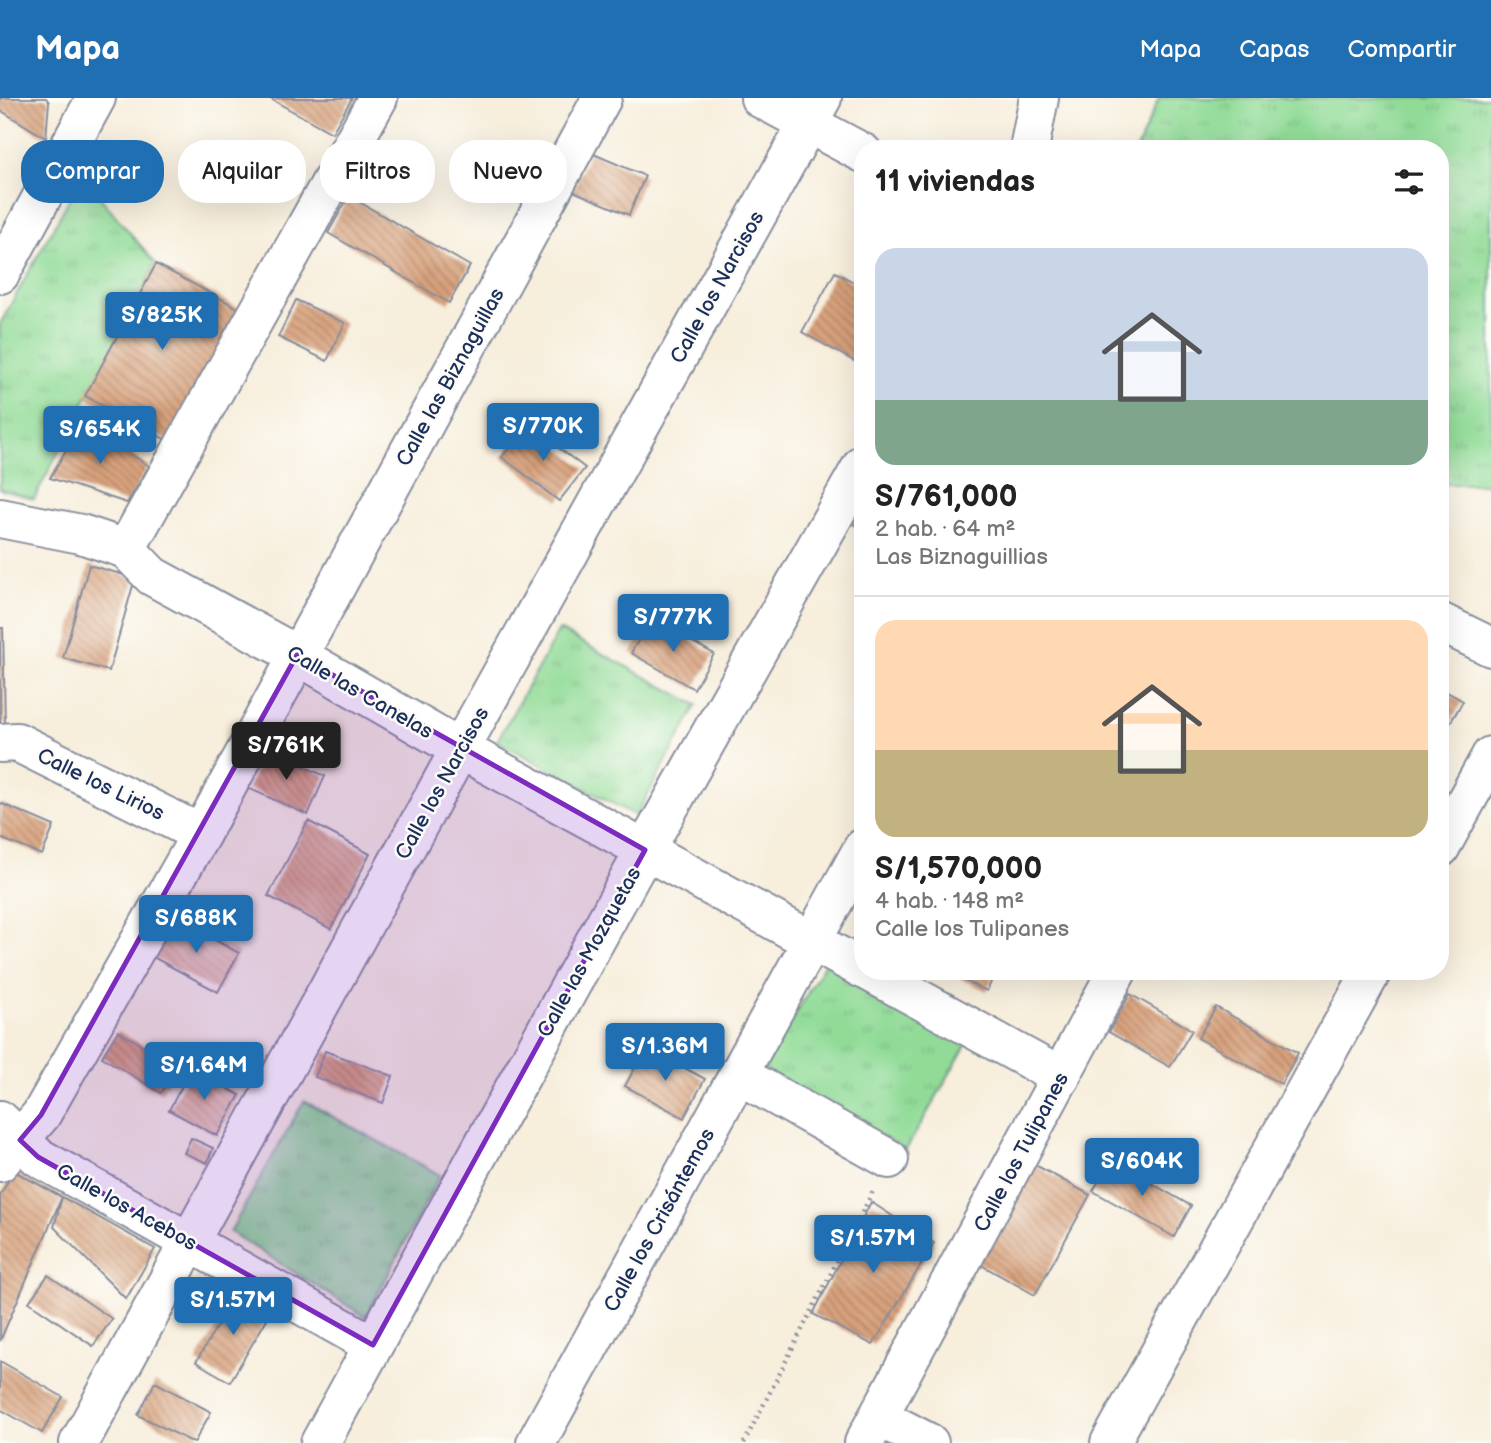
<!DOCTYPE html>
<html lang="es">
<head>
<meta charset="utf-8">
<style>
	body { margin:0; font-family:"Balsamiq Sans",sans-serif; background:#f6f6f6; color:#222; height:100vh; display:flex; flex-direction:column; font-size:26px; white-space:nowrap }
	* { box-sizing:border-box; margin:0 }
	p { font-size:23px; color:#767676 }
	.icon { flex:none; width:38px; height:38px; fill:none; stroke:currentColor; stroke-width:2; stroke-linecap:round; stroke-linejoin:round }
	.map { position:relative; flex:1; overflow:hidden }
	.panel { position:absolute; left:854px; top:42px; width:595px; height:840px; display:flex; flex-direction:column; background:#fff; border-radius:28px; box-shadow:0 7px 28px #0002 }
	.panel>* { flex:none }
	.guide { position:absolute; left:21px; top:42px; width:665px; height:63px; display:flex; gap:14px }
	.price { position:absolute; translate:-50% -60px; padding:0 16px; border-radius:7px; background:#1f6fb2; color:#fff; font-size:23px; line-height:46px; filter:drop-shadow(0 2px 4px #0008) }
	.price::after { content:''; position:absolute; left:50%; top:42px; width:21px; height:16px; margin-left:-10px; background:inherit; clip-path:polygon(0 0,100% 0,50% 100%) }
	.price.current { background:#222; color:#fff }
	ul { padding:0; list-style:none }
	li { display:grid; align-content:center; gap:14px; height:371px; padding:0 21px }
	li+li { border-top:2px solid #e0e0e0 }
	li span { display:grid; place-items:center; height:217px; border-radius:21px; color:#555 }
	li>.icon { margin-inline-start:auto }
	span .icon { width:126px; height:126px; fill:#fffc; stroke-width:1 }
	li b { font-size:30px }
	h2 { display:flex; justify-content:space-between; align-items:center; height:84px; padding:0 21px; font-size:30px }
	.chip { padding:0 24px; border-radius:28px; background:#fff; box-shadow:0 7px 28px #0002; font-size:24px; line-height:63px }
	.chip.current { background:#1f6fb2; color:#fff }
	header { display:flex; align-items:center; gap:42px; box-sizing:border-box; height:98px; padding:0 35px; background:#1f6fb2; color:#fff }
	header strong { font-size:33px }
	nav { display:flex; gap:38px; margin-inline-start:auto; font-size:24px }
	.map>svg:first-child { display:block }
	.park { fill:url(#park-tufts); stroke:#56857a; stroke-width:2 }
	.building { fill:url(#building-back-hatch) }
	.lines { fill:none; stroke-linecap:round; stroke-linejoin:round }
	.minor-casing { stroke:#898e9d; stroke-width:42 }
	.path { stroke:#898e9d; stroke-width:4.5; stroke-dasharray:2 5; stroke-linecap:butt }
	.minor { stroke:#fff; stroke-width:38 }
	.marked { fill:#7b2cbf; fill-opacity:0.2; stroke:#7b2cbf; stroke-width:5; stroke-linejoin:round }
	.labels { text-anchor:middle; stroke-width:5; stroke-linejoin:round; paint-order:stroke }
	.street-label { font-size:21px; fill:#1b2f5e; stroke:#fdfcf7 }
</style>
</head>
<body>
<header>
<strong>Mapa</strong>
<nav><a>Mapa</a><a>Capas</a><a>Compartir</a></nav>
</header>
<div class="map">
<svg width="1491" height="1345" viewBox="0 0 1491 1345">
	<defs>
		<pattern id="park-tufts" width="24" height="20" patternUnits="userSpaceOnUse" patternTransform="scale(1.75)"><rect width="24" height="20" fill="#91db97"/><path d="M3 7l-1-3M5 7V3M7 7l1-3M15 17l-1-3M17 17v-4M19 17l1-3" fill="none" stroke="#7cbc85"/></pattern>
		<pattern id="building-back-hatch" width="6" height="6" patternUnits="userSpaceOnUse" patternTransform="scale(1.75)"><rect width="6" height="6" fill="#d8a17c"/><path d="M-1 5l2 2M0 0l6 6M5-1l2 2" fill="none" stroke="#ae8469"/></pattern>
	</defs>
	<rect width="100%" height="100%" fill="#fdfcf7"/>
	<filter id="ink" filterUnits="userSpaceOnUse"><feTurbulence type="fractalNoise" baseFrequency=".0143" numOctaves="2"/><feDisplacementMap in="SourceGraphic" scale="14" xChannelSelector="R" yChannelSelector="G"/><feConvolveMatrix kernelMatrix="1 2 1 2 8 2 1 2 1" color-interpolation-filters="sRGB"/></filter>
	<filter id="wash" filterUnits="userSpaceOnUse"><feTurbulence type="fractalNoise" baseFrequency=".00686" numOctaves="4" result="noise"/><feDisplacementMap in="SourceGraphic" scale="28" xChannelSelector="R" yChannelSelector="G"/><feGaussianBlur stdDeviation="1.57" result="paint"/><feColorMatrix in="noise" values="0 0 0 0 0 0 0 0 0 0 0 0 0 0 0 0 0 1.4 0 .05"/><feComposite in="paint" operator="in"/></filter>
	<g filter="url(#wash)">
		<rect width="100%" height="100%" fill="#f7eedc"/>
		<g class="park">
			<path d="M1159,0H1491V386H1440V51H1137Z"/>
			<path d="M82,78L156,166L34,401L0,391V226Z"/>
			<path d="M559,532L697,607L636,718L497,643Z"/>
			<path d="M829,858L970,940L906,1052L764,971Z"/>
			<path d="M304,1003L440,1077L366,1219L230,1134Z"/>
		</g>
		<g id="blocks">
			<g class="building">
				<path d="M0,0H46L49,4L46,40L0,12Z"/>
				<path d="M269,0H352L332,35Z"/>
				<path d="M589,54L645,78L629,117L573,93Z"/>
				<path d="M349,98L470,168L449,205L328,135Z"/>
				<path d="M156,166L240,211L168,343L85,298Z"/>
				<path d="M835,174L863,189V268L802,234Z"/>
				<path d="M296,202L345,225L327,263L278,239Z"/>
				<path d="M82,325L149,368L127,405L50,380Z"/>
				<path d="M527,326L585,370L559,403L502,359Z"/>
				<path d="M863,394V431L848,423Z"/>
				<path d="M89,467L135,480L109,573L63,560Z"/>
				<path d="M651,521L714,556L694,591L631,555Z"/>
				<path d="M0,530H3L5,625H0Z"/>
				<path d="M1440,590L1463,603L1440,642Z"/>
				<path d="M265,651L325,678L308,717L248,690Z"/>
				<path d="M0,705L54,728L42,757L0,740Z"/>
				<path d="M308,723L370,756L331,831L268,798Z"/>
				<path d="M174,820L239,855L218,894L153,859Z"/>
				<path d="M943,873H996L987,893Z"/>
				<path d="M1130,896L1192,932L1170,969L1109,934Z"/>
				<path d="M1216,909L1298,955L1281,986L1198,940Z"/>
				<path d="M118,933L178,968L161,995L102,959Z"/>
				<path d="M646,949L705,981L684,1020L625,988Z"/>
				<path d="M325,953L393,978L383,1005L315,979Z"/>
				<path d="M191,971L240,997L217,1038L169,1012Z"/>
				<path d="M191,1040L213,1050L207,1065L184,1055Z"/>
				<path d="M1019,1058L1090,1097L1035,1197L967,1159Z"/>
				<path d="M1111,1062L1191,1108L1174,1139L1093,1093Z"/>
				<path d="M14,1073L62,1099L155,1151L126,1201L54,1129L62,1099L0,1243V1097Z"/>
				<path d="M871,1104L934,1145L873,1247L813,1216Z"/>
				<path d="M48,1177L112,1221L93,1248L29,1204Z"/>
				<path d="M237,1194L271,1214L230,1284L196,1264Z"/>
				<path d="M0,1263L63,1299L42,1335L0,1311Z"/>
				<path d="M155,1284L211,1314L194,1345L138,1317Z"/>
			</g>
		</g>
	</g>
	<g filter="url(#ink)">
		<use href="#blocks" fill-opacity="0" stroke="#898e9d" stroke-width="2"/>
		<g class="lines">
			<defs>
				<g id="minor">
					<path d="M760,0L863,55"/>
					<path d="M1029,51L1039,0"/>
					<path d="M0,176L96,0"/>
					<path d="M0,420L81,436L126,451L152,478L297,557L460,651L863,871"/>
					<path d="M126,451L378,0"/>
					<path d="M1440,524L1491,549"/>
					<path d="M0,645L17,644L201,736"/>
					<path d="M1440,750L1491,658"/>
					<path d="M868,873L1061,979"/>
					<path d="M739,977L889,1061"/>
					<path d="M0,1022L38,1059L373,1247"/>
					<path d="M0,1064L41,1017L201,736L602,0"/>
					<path d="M879,1319L929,1345"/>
					<path d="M79,1345L460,651L822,0"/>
					<path d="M320,1345L645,752L863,366"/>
					<path d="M536,1345L863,750"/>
					<path d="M864,1345L1117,873"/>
					<path d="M1110,1345L1372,873"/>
				</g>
			</defs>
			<use href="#minor" class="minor-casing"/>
			<path class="path" d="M744,1345L873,1093"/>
			<use href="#minor" class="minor"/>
		</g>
	</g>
	<path class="marked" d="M297,557L645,752L373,1247L38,1059L20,1042L41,1017Z"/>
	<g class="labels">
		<g class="street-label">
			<text transform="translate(717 189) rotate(-61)" y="7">Calle los Narcisos</text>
			<text transform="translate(450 279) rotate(-61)" y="7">Calle las Biznaguillas</text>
			<text transform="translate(360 594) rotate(30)" y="7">Calle las Canelas</text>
			<text transform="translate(442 685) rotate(-61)" y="7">Calle los Narcisos</text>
			<text transform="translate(101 686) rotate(26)" y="7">Calle los Lirios</text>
			<text transform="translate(589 854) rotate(-61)" y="7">Calle las Mozquetas</text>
			<text transform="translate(1021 1054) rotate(-62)" y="7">Calle los Tulipanes</text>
			<text transform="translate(127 1109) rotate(29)" y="7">Calle los Acebos</text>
			<text transform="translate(659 1122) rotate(-61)" y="7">Calle los Crisántemos</text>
		</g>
	</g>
</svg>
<b class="price" style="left:162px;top:254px">S/825K</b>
<b class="price" style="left:543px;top:365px">S/770K</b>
<b class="price" style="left:100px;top:368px">S/654K</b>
<b class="price" style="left:673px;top:556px">S/777K</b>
<b class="price current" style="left:286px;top:684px">S/761K</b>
<b class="price" style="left:196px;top:857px">S/688K</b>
<b class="price" style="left:665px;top:985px">S/1.36M</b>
<b class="price" style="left:204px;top:1004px">S/1.64M</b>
<b class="price" style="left:1142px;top:1100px">S/604K</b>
<b class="price" style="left:873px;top:1177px">S/1.57M</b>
<b class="price" style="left:233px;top:1239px">S/1.57M</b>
<div class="guide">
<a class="chip current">Comprar</a>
<a class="chip">Alquilar</a>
<a class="chip">Filtros</a>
<a class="chip">Nuevo</a>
</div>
<section class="panel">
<h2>11 viviendas<svg class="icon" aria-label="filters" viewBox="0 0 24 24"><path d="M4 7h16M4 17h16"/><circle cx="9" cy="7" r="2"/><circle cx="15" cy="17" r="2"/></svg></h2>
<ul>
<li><span style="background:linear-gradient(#c9d6e8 70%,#7fa58c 0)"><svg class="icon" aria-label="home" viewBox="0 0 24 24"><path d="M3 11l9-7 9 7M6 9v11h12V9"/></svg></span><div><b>S/761,000</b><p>2 hab. · 64 m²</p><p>Las Biznaguillias</p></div></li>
<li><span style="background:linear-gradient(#ffd9b3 60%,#c2b280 0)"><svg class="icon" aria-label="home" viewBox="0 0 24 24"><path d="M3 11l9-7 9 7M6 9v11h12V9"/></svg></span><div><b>S/1,570,000</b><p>4 hab. · 148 m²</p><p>Calle los Tulipanes</p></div></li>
</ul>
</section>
</div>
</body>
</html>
